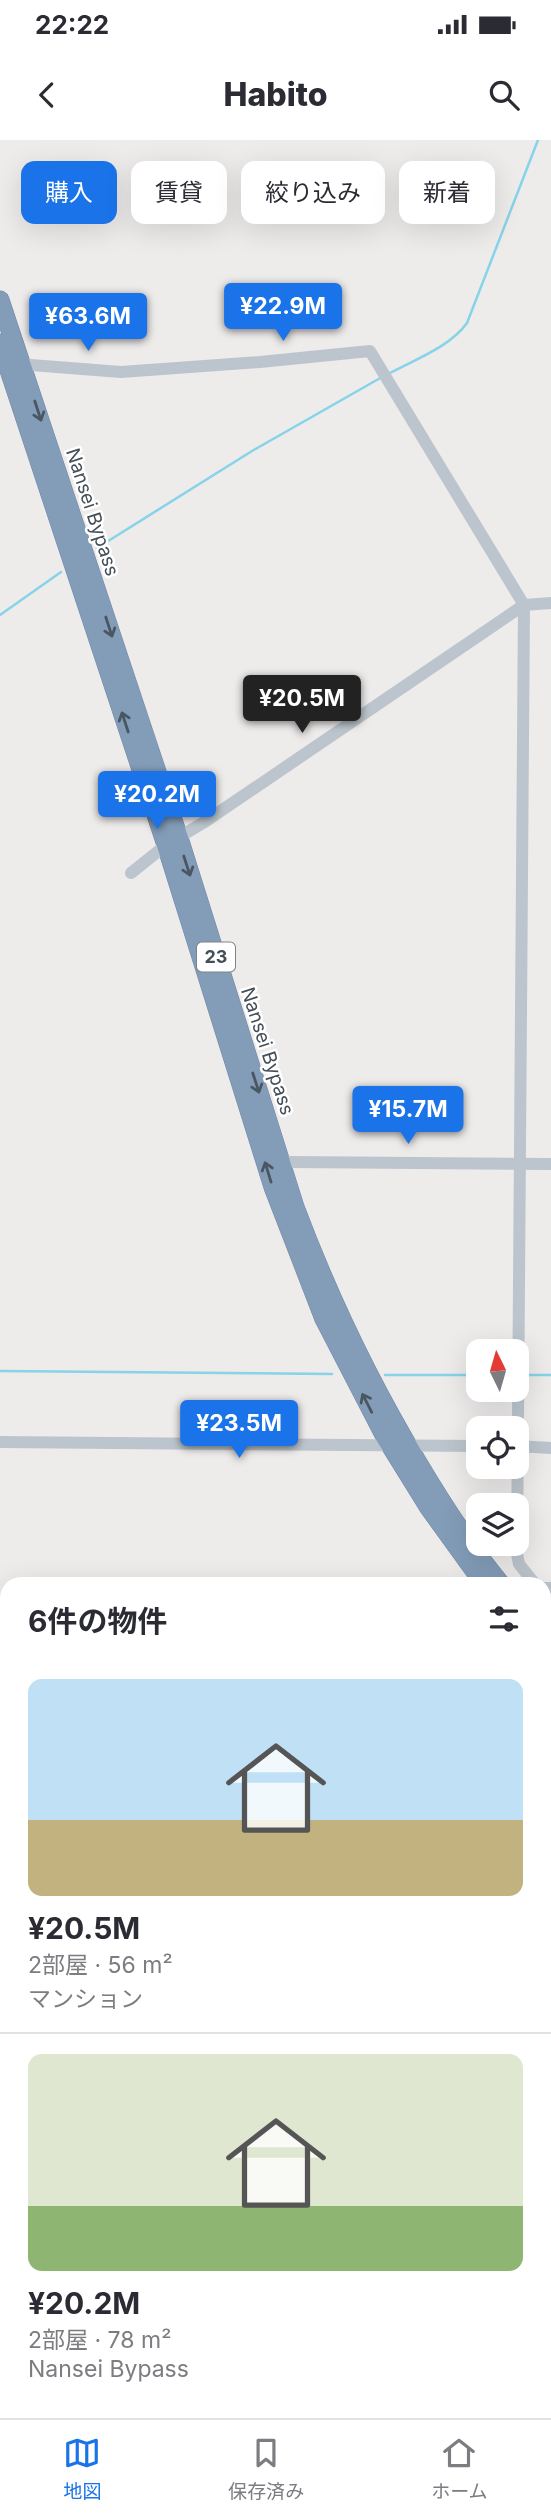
<!DOCTYPE html>
<html lang="ja">
<head>
<meta charset="utf-8">
<style>
	body { margin:0; font-family:Inter,"Noto Sans JP",sans-serif; background:#f2f2f3; color:#2b2b33; height:100vh; display:flex; flex-direction:column; font-size:26px; white-space:nowrap }
	* { box-sizing:border-box; margin:0 }
	p { font-size:23px; color:#7c7c81 }
	.icon { flex:none; width:38px; height:38px; fill:none; stroke:currentColor; stroke-width:2; stroke-linecap:round; stroke-linejoin:round }
	.map { position:relative; flex:1; overflow:hidden }
	.sheet { position:absolute; left:0px; top:1437px; width:551px; height:842px; display:flex; flex-direction:column; background:#fff; border-radius:21px 21px 0 0; box-shadow:0 7px 28px #0002 }
	.sheet>* { flex:none }
	.guide { position:absolute; left:21px; top:21px; width:509px; height:63px; display:flex; gap:14px }
	.needle { width:46px; rotate:355deg }
	.controls { position:absolute; left:466px; top:1199px; display:grid; gap:14px }
	.controls a { display:grid; place-items:center; width:63px; height:63px; border-radius:14px; background:#fff; box-shadow:0 7px 28px #0002; font-size:35px }
	.price { position:absolute; translate:-50% -60px; padding:0 16px; border-radius:7px; background:#1a73e8; color:#fff; font-size:23px; line-height:46px; filter:drop-shadow(0 2px 4px #0008) }
	.price::after { content:''; position:absolute; left:50%; top:42px; width:21px; height:16px; margin-left:-10px; background:inherit; clip-path:polygon(0 0,100% 0,50% 100%) }
	.price.active { background:#222; color:#fff }
	ul { padding:0; list-style:none }
	li { display:grid; align-content:center; gap:14px; height:371px; padding:0 28px }
	li+li { border-top:2px solid #e1e1e2 }
	li span { display:grid; place-items:center; height:217px; border-radius:14px; color:#555 }
	li>.icon { margin-inline-start:auto }
	span .icon { width:126px; height:126px; fill:#fffc; stroke-width:1 }
	li b { font-size:30px }
	h2 { display:flex; justify-content:space-between; align-items:center; height:84px; padding:0 28px; font-size:30px }
	.pill { padding:0 24px; border-radius:14px; background:#fff; box-shadow:0 7px 28px #0002; font-size:24px; line-height:63px }
	.pill.active { background:#1a73e8; color:#fff }
	.status { display:flex; justify-content:space-between; align-items:center; height:49px; padding:0 35px; background:#fff; direction:ltr }
	.status svg { height:19px; fill:currentColor }
	header { display:flex; justify-content:space-between; align-items:center; height:91px; padding:0 28px; background:#fff; font-size:32px; font-weight:800 }
	.tab-bar { display:flex; justify-content:space-around; align-items:center; height:98px; border-top:2px solid #e1e1e2; background:#fff; font-size:19px; color:#7c7c81 }
	.tab-bar a { display:grid; justify-items:center; gap:4px }
	.tab-bar .active { color:#1a73e8 }
	.map>svg:first-child { display:block }
	.commercial { fill:#faf3e2 }
	.water { fill:#87d3e8 }
	.lines { fill:none; stroke-linecap:round; stroke-linejoin:round }
	.stream { stroke:#87d3e8; stroke-width:2.5 }
	.highway-casing { stroke:#6f88a5; stroke-width:19 }
	.minor { stroke:#bcc5cd; stroke-width:12 }
	.major { stroke:#abbaca; stroke-width:16 }
	.highway { stroke:#839db9; stroke-width:18 }
	.rail { stroke:#adb0b5; stroke-width:2.5 }
	.oneway { stroke:#4a5661 }
	.labels { text-anchor:middle; stroke-width:5; stroke-linejoin:round; paint-order:stroke }
	.shield { fill:#fff; stroke:#7c8389; stroke-width:2 }
	.shield-label { font-size:18px; font-weight:bold; fill:#444e57 }
	.street-label { font-size:19px; fill:#444e57; stroke:#fff }
</style>
</head>
<body>
<div class="status"><b>22:22</b><svg viewBox="0 0 49 12"><path d="M0 12V9h3v3zM5 12V6h3v6zM10 12V3h3v9zM15 12V0h3v12zM26 1h20v11H26zM47 4h2v5h-2z"/></svg></div>
<header><svg class="icon" aria-label="back" viewBox="0 0 24 24"><path d="M15 5l-7 7 7 7"/></svg>Habito<svg class="icon" aria-label="search" viewBox="0 0 24 24"><circle cx="10" cy="10" r="6"/><path d="M15 15l6 6"/></svg></header>
<div class="map">
<svg width="551" height="2278" viewBox="0 0 551 2278">
	<rect width="100%" height="100%" fill="#eeebeb"/>
	<path class="commercial" d="M544,1593H551V1876L544,1879Z"/>
	<g class="water">
		<path d="M0,1794L7,1798V1830L0,1824Z"/>
		<path d="M551,1906V1939L544,1942V1910Z"/>
	</g>
	<g class="lines">
		<g class="stream">
			<path d="M388,234C414,220 450,207 467,183L538,0"/>
			<path d="M97,408L252,311L382,237"/>
			<path d="M0,475L61,432"/>
			<path d="M0,1231L332,1234"/>
			<path d="M385,1235H478"/>
			<path d="M523,1235H551"/>
		</g>
		<defs>
			<g id="highway">
				<path d="M0,160L179,698L295,1067C328,1155 368,1239 417,1321C442,1363 469,1406 501,1444"/>
				<path d="M0,203L166,705L273,1047L324,1179L385,1297L429,1368L484,1444"/>
				<path d="M544,1498L551,1506"/>
				<path d="M544,1524L551,1532"/>
			</g>
		</defs>
		<use href="#highway" class="highway-casing"/>
		<g class="minor">
			<path d="M18,224L121,232L260,222L370,211L524,465L517,1414L519,1424L535,1444"/>
			<path d="M131,733L166,705L206,681L524,465L551,463"/>
			<path d="M288,1022L551,1024"/>
			<path d="M0,1302L478,1306"/>
			<path d="M516,1306L551,1308"/>
			<path d="M544,1448H551"/>
			<path d="M544,1474L551,1483"/>
			<path d="M544,2249L551,2252"/>
			<path d="M233,2272L238,2278"/>
			<path d="M41,2278L48,2272"/>
			<path d="M477,2278L481,2272"/>
		</g>
		<g class="major">
			<path d="M544,2041L551,2031"/>
			<path d="M371,2278L376,2272"/>
		</g>
		<use href="#highway" class="highway"/>
		<g class="rail">
			<path d="M0,2037L7,2042"/>
			<path d="M300,2272L309,2278"/>
		</g>
	</g>
	<defs><path id="oneway-shaft" d="M-6 0H5M1.5-3L5.5 0L1.5 3" fill="none" stroke-width="1.6" stroke-linecap="round" stroke-linejoin="round" transform="scale(1.75)"/></defs>
	<g class="oneway">
		<use href="#oneway-shaft" transform="translate(38 271) rotate(72)"/>
		<use href="#oneway-shaft" transform="translate(109 487) rotate(72)"/>
		<use href="#oneway-shaft" transform="translate(125 582) rotate(-108)"/>
		<use href="#oneway-shaft" transform="translate(187 726) rotate(72)"/>
		<use href="#oneway-shaft" transform="translate(256 943) rotate(72)"/>
		<use href="#oneway-shaft" transform="translate(268 1032) rotate(-107)"/>
		<use href="#oneway-shaft" transform="translate(367 1263) rotate(-117)"/>
	</g>
	<g class="labels">
		<rect class="shield" x="197" y="802.5" width="38" height="29" rx="5"/>
		<g class="shield-label">
			<text x="216" y="823">23</text>
		</g>
		<g class="street-label">
			<text transform="translate(93 372) rotate(72)" y="7">Nansei Bypass</text>
			<text transform="translate(268 911) rotate(72)" y="7">Nansei Bypass</text>
		</g>
	</g>
</svg>
<div class="controls">
<a><svg class="needle" viewBox="-14 -14 28 28"><path d="M0-13l5 13h-10z" fill="#e53935"/><path d="M0 13l5-13h-10z" fill="#7c7c81"/></svg></a>
<a><svg class="icon" aria-label="locate" viewBox="0 0 24 24"><circle cx="12" cy="12" r="6"/><path d="M12 2v4M12 18v4M2 12h4M18 12h4"/></svg></a>
<a><svg class="icon" aria-label="layers" viewBox="0 0 24 24"><path d="M12 4l9 5-9 5-9-5zM3 14l9 5 9-5"/></svg></a>
</div>
<b class="price" style="left:283px;top:203px">¥22.9M</b>
<b class="price" style="left:88px;top:213px">¥63.6M</b>
<b class="price active" style="left:302px;top:595px">¥20.5M</b>
<b class="price" style="left:157px;top:691px">¥20.2M</b>
<b class="price" style="left:408px;top:1006px">¥15.7M</b>
<b class="price" style="left:239px;top:1320px">¥23.5M</b>
<div class="guide">
<a class="pill active">購入</a>
<a class="pill">賃貸</a>
<a class="pill">絞り込み</a>
<a class="pill">新着</a>
</div>
<section class="sheet">
<h2>6件の物件<svg class="icon" aria-label="filters" viewBox="0 0 24 24"><path d="M4 7h16M4 17h16"/><circle cx="9" cy="7" r="2"/><circle cx="15" cy="17" r="2"/></svg></h2>
<ul>
<li><span style="background:linear-gradient(#bfe0f5 65%,#c2b280 0)"><svg class="icon" aria-label="home" viewBox="0 0 24 24"><path d="M3 11l9-7 9 7M6 9v11h12V9"/></svg></span><div><b>¥20.5M</b><p>2部屋 · 56 m²</p><p>マンション</p></div></li>
<li><span style="background:linear-gradient(#dfe7d0 70%,#8fb573 0)"><svg class="icon" aria-label="home" viewBox="0 0 24 24"><path d="M3 11l9-7 9 7M6 9v11h12V9"/></svg></span><div><b>¥20.2M</b><p>2部屋 · 78 m²</p><p>Nansei Bypass</p></div></li>
</ul>
</section>
</div>
<nav class="tab-bar">
<a class="active"><svg class="icon" aria-label="map" viewBox="0 0 24 24"><path d="M3 6l6-2 6 2 6-2v14l-6 2-6-2-6 2zM9 4v14M15 6v14"/></svg>地図</a>
<a><svg class="icon" aria-label="saved" viewBox="0 0 24 24"><path d="M7 4h10v16l-5-4-5 4z"/></svg>保存済み</a>
<a><svg class="icon" aria-label="home" viewBox="0 0 24 24"><path d="M3 11l9-7 9 7M6 9v11h12V9"/></svg>ホーム</a>
</nav>
</body>
</html>
